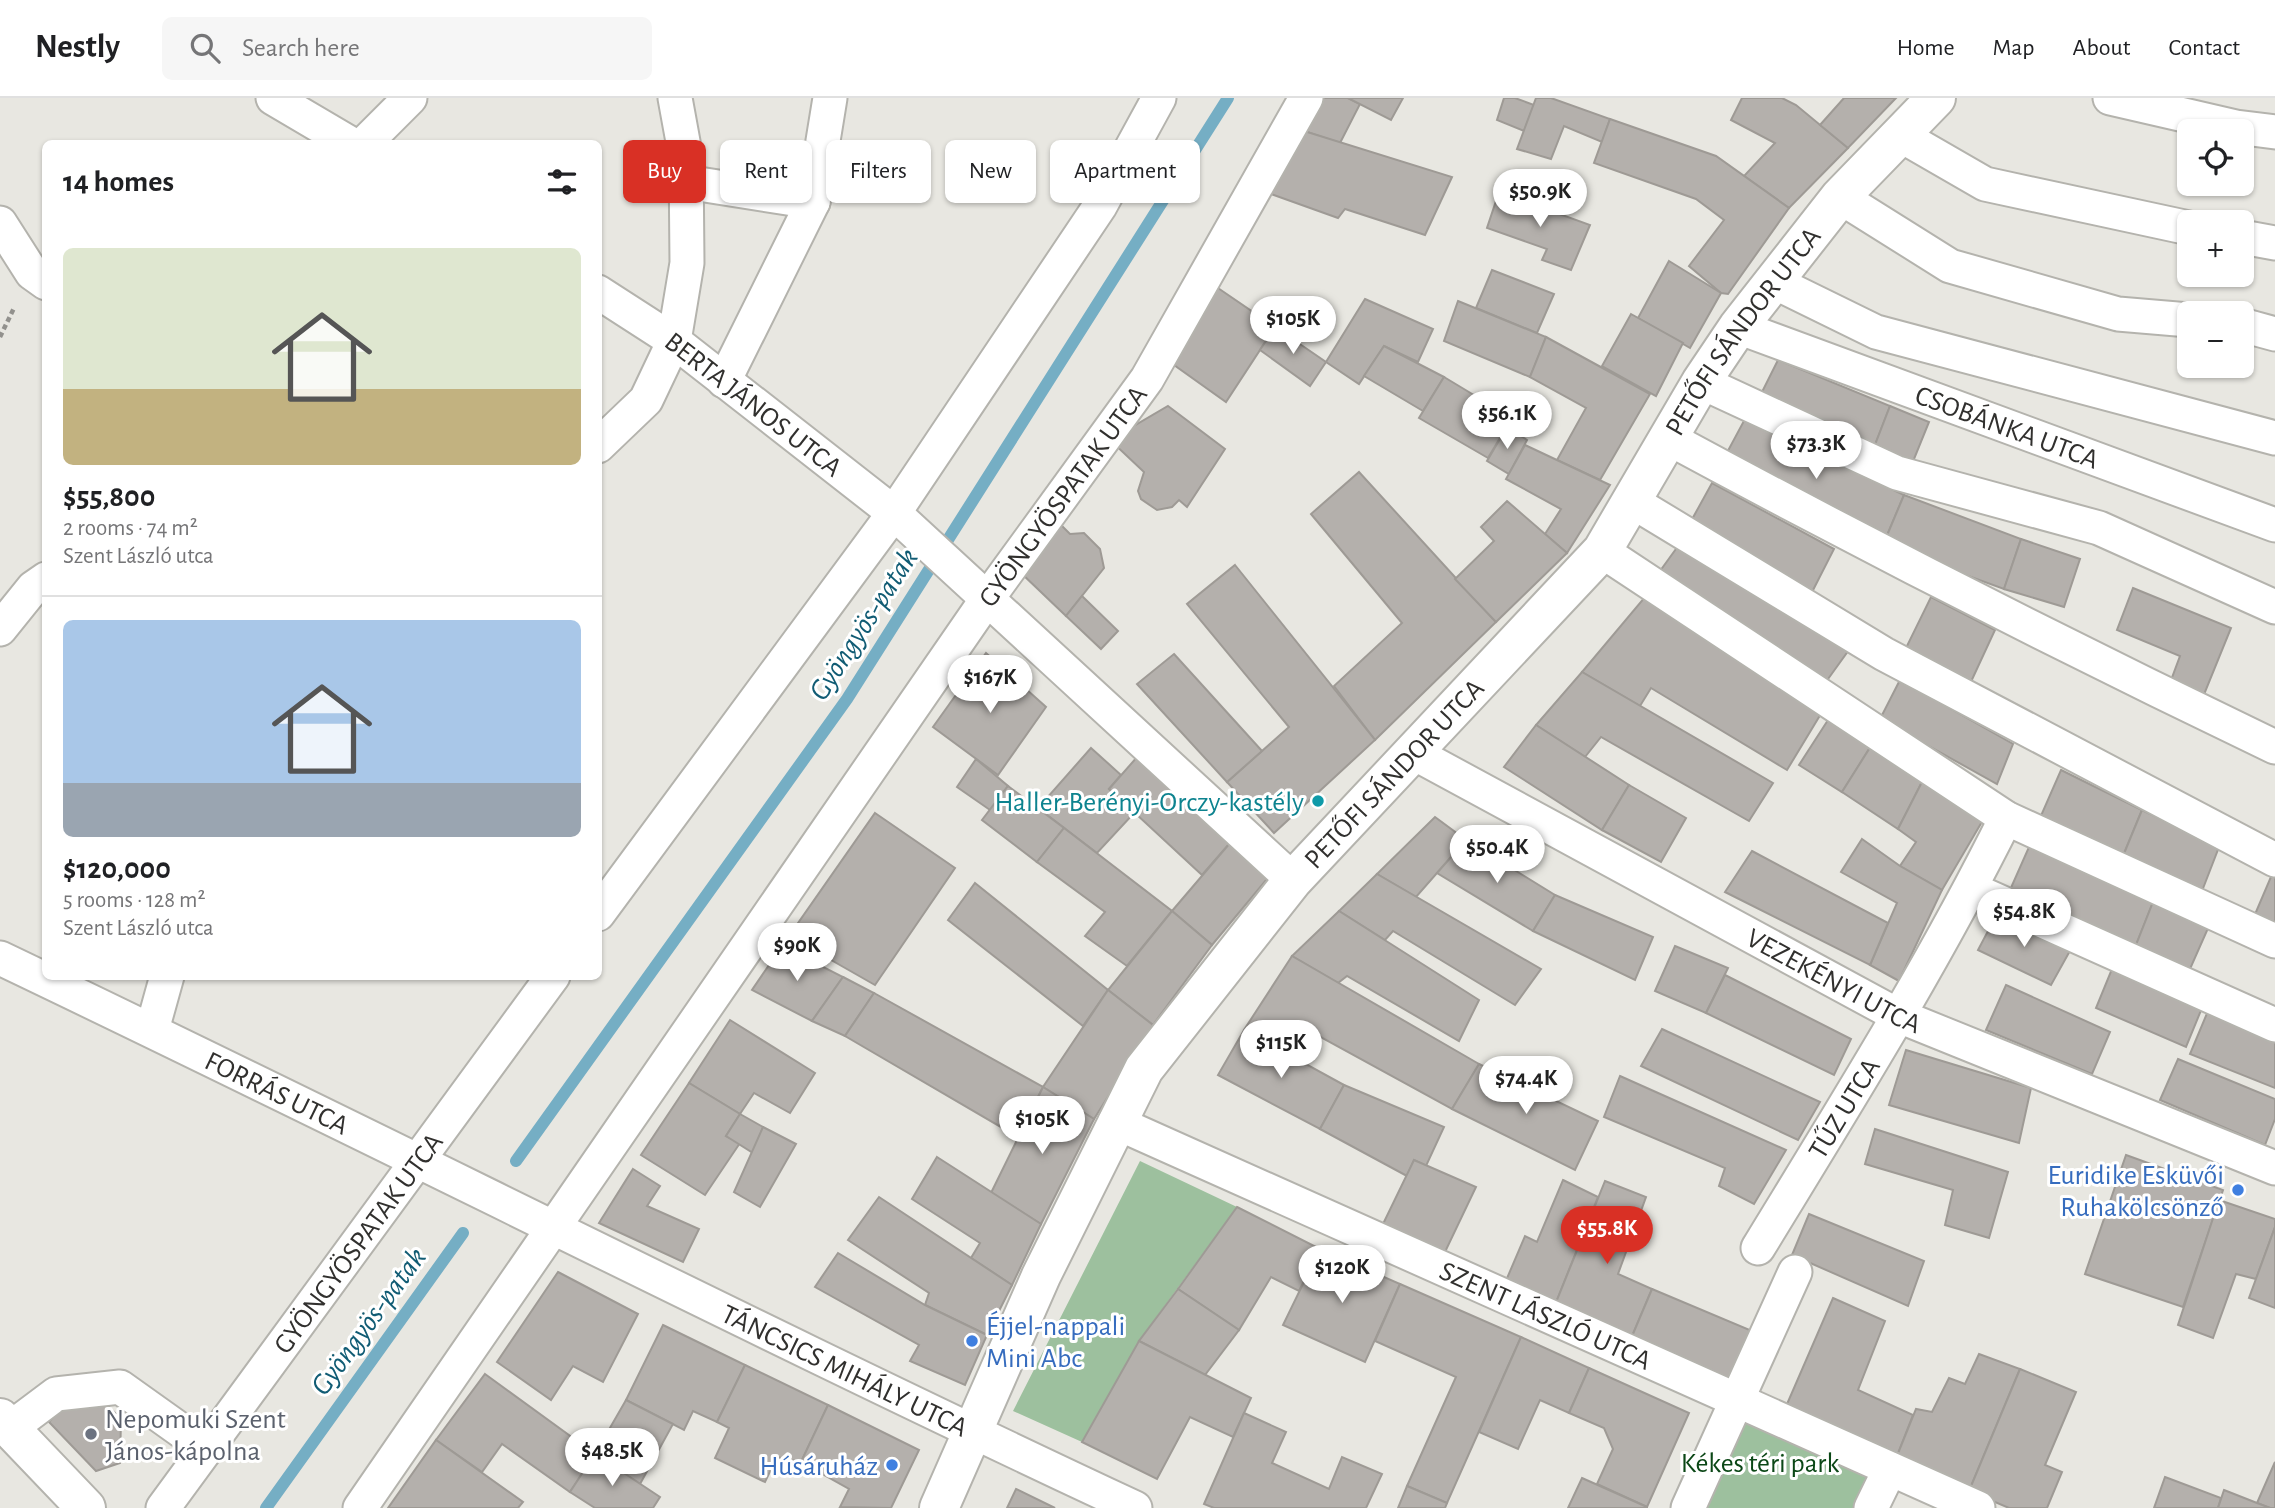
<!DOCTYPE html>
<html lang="en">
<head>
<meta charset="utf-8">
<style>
	body { margin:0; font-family:"Alegreya Sans",sans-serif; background:#f6f6f6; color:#202124; height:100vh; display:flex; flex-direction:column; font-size:26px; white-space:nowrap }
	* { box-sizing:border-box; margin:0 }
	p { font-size:23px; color:#757577 }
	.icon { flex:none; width:38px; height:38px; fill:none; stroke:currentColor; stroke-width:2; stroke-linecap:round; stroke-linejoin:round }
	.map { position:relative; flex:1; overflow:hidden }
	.side { position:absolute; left:42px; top:42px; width:560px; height:840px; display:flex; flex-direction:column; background:#fff; border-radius:10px; box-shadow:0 2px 5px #0004 }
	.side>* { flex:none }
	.guide { position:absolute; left:623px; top:42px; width:665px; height:63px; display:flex; gap:14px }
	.fabs { position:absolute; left:2177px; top:21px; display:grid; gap:14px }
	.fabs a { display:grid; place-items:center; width:77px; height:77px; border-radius:10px; background:#fff; box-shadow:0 2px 5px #0004; font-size:35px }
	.price { position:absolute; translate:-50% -60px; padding:0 16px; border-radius:24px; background:#fff; color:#222; font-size:23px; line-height:46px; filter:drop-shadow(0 2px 4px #0008) }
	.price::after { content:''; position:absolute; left:50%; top:42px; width:21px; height:16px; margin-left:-10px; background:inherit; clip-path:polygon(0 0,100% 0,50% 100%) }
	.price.current { background:#d93025; color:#fff }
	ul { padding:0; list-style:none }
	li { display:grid; align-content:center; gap:14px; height:371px; padding:0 21px }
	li+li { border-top:2px solid #e0e0e0 }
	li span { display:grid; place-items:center; height:217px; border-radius:10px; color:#555 }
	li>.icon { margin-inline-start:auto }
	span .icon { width:126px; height:126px; fill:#fffc; stroke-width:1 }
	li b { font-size:30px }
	h2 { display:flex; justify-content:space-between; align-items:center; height:84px; padding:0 21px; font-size:30px }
	.chip { padding:0 24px; border-radius:10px; background:#fff; box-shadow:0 2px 5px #0004; font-size:24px; line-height:63px }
	.chip.current { background:#d93025; color:#fff }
	header { display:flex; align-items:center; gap:42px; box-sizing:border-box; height:98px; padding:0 35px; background:#fff; border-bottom:2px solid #e0e0e0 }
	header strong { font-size:33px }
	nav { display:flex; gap:38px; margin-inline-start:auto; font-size:24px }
	.search { width:490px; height:63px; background:#f6f6f6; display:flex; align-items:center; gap:18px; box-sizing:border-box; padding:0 24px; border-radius:10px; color:#757577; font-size:26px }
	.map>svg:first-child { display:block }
	.green { fill:#9dc09e }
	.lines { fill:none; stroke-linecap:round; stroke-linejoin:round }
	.stream { stroke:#75aec4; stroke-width:12 }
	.building { fill:#b4b0ac; stroke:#9e9a95; stroke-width:2 }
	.street-casing { stroke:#b4b3ad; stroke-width:37 }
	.secondary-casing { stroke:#b4b3ad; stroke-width:42 }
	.path { stroke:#92918d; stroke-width:4.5; stroke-dasharray:5 3.5; stroke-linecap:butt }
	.street { stroke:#fff; stroke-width:33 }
	.secondary { stroke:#fff; stroke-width:38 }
	.culture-dot { fill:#0f9aa8; stroke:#fff; stroke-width:2.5 }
	.shop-dot { fill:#3f7fe0; stroke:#fff; stroke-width:2.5 }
	.worship-dot { fill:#6b7280; stroke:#fff; stroke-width:2.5 }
	.labels { text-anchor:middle; stroke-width:6; stroke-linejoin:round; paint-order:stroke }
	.street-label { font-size:28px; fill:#31302e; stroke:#fff }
	.culture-label { font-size:28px; fill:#0d838f; stroke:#fff; text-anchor:end }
	.shop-label { font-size:28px; fill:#366cbe; stroke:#fff; text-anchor:end }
	.worship-label { font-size:28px; fill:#5b616d; stroke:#fff; text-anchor:start }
	.park-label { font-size:28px; fill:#0b4716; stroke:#fff }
	.water-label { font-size:30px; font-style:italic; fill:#115c74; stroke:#fff }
</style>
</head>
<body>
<header>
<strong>Nestly</strong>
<div class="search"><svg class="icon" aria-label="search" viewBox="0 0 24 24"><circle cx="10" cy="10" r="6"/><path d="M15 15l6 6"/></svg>Search here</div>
<nav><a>Home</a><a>Map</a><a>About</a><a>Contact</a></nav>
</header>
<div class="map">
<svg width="2275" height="1410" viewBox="0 0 2275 1410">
	<rect width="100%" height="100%" fill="#e8e7e1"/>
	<g class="green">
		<path d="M1140,1063L1237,1109L1139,1243L1082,1344L1013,1313Z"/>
		<path d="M1736,1304L1890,1371L1871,1410H1688Z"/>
	</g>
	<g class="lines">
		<g class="stream">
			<path d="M516,1063L847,601L1228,0"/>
			<path d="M266,1410L463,1135"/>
		</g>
	</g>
	<g class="building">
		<path d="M1321,0H1348L1360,6L1340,45L1304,33Z"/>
		<path d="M1348,0H1403L1391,22Z"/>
		<path d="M1504,0H1515L1534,7L1524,33L1497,22Z"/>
		<path d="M1536,0H1551L1610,21L1602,44L1564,28L1551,61L1517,51Z"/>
		<path d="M1742,0H1782L1796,7L1848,50L1789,110L1744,78L1775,45L1731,22Z"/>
		<path d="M1896,0L1848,50L1820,27L1844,0Z"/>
		<path d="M1610,21L1716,58L1789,110L1728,196L1721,195L1689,168L1724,122L1696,101L1594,65Z"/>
		<path d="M1304,33L1452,79L1425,137L1345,111L1338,120L1271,96Z"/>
		<path d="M1499,94L1590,127L1571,172L1542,162L1547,151L1487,130Z"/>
		<path d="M1669,163L1721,195L1690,250L1638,220Z"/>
		<path d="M1492,172L1554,196L1537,235L1476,210Z"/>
		<path d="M1215,188L1275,229L1226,304L1167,262Z"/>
		<path d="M1365,201L1433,231L1418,264L1384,248L1359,286L1326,264Z"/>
		<path d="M1458,203L1546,239L1530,279L1444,243Z"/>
		<path d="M1631,216L1683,245L1656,298L1602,268Z"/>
		<path d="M1275,229L1326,264L1310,288L1260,252Z"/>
		<path d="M1546,239L1650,296L1600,382L1557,362L1586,310L1530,279Z"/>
		<path d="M1384,248L1444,279L1423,313L1364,278Z"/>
		<path d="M1778,262L1890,308L1873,352L1759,300Z"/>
		<path d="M1444,279L1512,320L1488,360L1419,320Z"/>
		<path d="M1168,308L1225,351L1187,409L1179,402L1172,409L1157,412L1141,401L1138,393L1144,374L1110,342Z"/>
		<path d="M1890,308L1929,324L1912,366L1873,352Z"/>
		<path d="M1745,321L1904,397L1883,447L1723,362Z"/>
		<path d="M1507,329L1527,342L1509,376L1487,363Z"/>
		<path d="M1525,347L1610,387L1567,455L1545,436L1561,411L1506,381Z"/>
		<path d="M1359,374L1496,524L1375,642L1334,588L1402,525L1311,416Z"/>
		<path d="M1712,385L1834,451L1810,498L1690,425Z"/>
		<path d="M1904,397L2021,441L2004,491L1883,447Z"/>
		<path d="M1507,403L1567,455L1496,524L1455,481L1494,443L1481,429Z"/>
		<path d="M1055,421L1070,436L1084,435L1100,451L1104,470L1066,518L1019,473Z"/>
		<path d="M2021,441L2080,461L2064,509L2004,491Z"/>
		<path d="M1681,444L1851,549L1823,588L1655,480Z"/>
		<path d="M1235,467L1375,642L1274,735L1227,684L1289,629L1187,506Z"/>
		<path d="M2133,490L2231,530L2203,599L2170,585L2180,558L2117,532Z"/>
		<path d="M1082,498L1118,533L1101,551L1066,518Z"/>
		<path d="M1645,499L1822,614L1787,672L1651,590L1640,608L1582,574Z"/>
		<path d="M1931,499L1995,532L1969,588L1905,552Z"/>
		<path d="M986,555L1046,609L998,677L933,629Z"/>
		<path d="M1174,556L1262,653L1227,684L1137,586Z"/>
		<path d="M1582,574L1773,685L1749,723L1601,639L1585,659L1536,627Z"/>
		<path d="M1900,582L2013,646L1997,686L1880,621Z"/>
		<path d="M1828,622L1871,648L1842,694L1799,667Z"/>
		<path d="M1536,627L1629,687L1602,732L1504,669Z"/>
		<path d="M1871,648L1923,682L1898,731L1842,694Z"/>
		<path d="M1091,650L1121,677L1109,691L1134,715L1097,755L1038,710Z"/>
		<path d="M1138,658L1230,745L1202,777L1109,691Z"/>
		<path d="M976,661L1008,688L990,712L957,689Z"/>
		<path d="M2061,672L2142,712L2123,758L2040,720Z"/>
		<path d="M1923,682L1983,722L1942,792L1900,768L1916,744L1898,731Z"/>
		<path d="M1629,687L1686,720L1661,764L1602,732Z"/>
		<path d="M1008,688L1064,730L1037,764L982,722Z"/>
		<path d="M2142,712L2219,749L2202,793L2123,758Z"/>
		<path d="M875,715L955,770L875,887L789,838Z"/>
		<path d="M1435,719L1466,742L1416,799L1377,776Z"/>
		<path d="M1064,730L1172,813L1127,868L1085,838L1105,814L1037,764Z"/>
		<path d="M1862,741L1900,768L1942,792L1899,883L1870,867L1897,805L1841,774Z"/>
		<path d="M1466,742L1555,797L1533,833L1437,775Z"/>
		<path d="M1230,745L1267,781L1212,847L1172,813Z"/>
		<path d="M2029,749L2153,804L2136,847L2010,792Z"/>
		<path d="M1752,753L1888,825L1870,867L1725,794Z"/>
		<path d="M2273,774L2275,775V830L2253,821Z"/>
		<path d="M1377,776L1541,871L1515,907L1393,833L1385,842L1339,813Z"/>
		<path d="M975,785L1108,892L1083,928L948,822Z"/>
		<path d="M1555,797L1653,839L1635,882L1533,833Z"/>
		<path d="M2153,804L2209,828L2190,871L2136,847Z"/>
		<path d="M1172,813L1212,847L1153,927L1108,892Z"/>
		<path d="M1339,813L1479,902L1459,943L1347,878L1338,885L1292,858Z"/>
		<path d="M1997,816L2071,851L2051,887L1978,852Z"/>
		<path d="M782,848L843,879L812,923L752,892Z"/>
		<path d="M1675,848L1728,870L1706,915L1655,893Z"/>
		<path d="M1292,858L1479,966L1452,1011L1308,932L1292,958L1244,932Z"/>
		<path d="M2114,866L2204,905L2186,949L2096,910Z"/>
		<path d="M1725,877L1851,941L1834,977L1706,915Z"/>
		<path d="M843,879L874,895L845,938L812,923Z"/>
		<path d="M2006,887L2110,934L2092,976L1986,932Z"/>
		<path d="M1108,892L1153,927L1094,1021L1043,989Z"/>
		<path d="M874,895L1043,989L1018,1039L845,938Z"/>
		<path d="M2208,913L2275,939V990L2190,956Z"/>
		<path d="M730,922L815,975L790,1015L754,995L740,1016L689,985Z"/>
		<path d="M1662,931L1820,1004L1798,1042L1641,968Z"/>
		<path d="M1244,932L1344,987L1320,1031L1218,977Z"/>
		<path d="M1906,952L2031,990L2019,1045L1889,1007Z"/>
		<path d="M2178,961L2275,1001V1021L2265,1047L2160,1002Z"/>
		<path d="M1479,966L1598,1023L1575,1072L1452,1011Z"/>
		<path d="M1620,978L1786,1052L1754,1106L1719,1088L1725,1070L1604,1019Z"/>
		<path d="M689,985L740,1016L726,1038L740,1045L705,1097L641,1057Z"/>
		<path d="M1344,987L1444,1029L1426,1068L1414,1062L1407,1078L1320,1031Z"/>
		<path d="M1043,989L1094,1021L1041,1126L991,1095Z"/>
		<path d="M740,1016L763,1029L753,1055L726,1038Z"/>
		<path d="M763,1029L796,1046L760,1109L734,1094Z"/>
		<path d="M1875,1031L2008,1074L1989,1140L1945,1127L1953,1092L1865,1066Z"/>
		<path d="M2126,1057L2223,1092L2183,1209L2085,1176Z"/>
		<path d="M937,1059L1041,1126L1012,1187L971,1160L980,1145L912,1101Z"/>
		<path d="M1414,1062L1476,1089L1445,1154L1383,1126Z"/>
		<path d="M633,1071L660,1088L647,1108L699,1131L683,1164L599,1125Z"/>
		<path d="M1563,1082L1598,1099L1555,1207L1505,1185L1525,1138L1537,1144Z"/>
		<path d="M1605,1083L1646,1099L1618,1176L1652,1191L1630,1243L1555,1207Z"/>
		<path d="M879,1099L1012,1187L987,1237L925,1207L929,1195L848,1142Z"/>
		<path d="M2219,1102L2275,1121V1129L2256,1181L2236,1176L2213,1240L2178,1227Z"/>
		<path d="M1237,1109L1320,1151L1299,1193L1271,1179L1239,1232L1178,1191Z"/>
		<path d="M1809,1116L1924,1163L1908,1208L1792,1157Z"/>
		<path d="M2275,1129V1210L2249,1200Z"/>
		<path d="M1320,1151L1400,1186L1365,1264L1283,1227Z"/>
		<path d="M838,1155L925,1207L987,1237L965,1287L910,1263L919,1247L815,1189Z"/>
		<path d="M558,1174L638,1216L603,1284L573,1268L551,1302L497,1264Z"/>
		<path d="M1400,1186L1521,1239L1447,1405L1407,1388L1456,1279L1375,1243Z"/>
		<path d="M1178,1191L1239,1232L1205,1277L1139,1243Z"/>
		<path d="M1652,1191L1752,1233L1730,1285L1630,1243Z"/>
		<path d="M1833,1200L1885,1223L1858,1292L1913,1317L1895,1363L1784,1313Z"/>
		<path d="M663,1227L745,1267L717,1324L693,1313L684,1332L626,1302Z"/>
		<path d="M1521,1239L1589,1270L1569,1315L1540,1302L1518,1351L1479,1334Z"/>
		<path d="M1139,1243L1251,1300L1233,1339L1190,1319L1157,1381L1082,1344Z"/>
		<path d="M1979,1256L2020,1271L1969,1393L1895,1363L1916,1311L1932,1314L1949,1280L1965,1286Z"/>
		<path d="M745,1267L828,1307L801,1364L777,1359L765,1384L715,1360L729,1330L717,1324Z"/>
		<path d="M1589,1270L1689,1315L1647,1409L1597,1386L1613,1351L1604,1330L1569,1315Z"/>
		<path d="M2020,1271L2076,1294L2045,1367L2062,1374L2047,1410H2009L1969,1393Z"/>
		<path d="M485,1276L595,1356L570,1394L502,1346L482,1374L436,1342Z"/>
		<path d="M626,1302L673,1326L640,1386L595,1356Z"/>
		<path d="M106,1306L121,1321L120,1365L96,1373L49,1324L63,1308Z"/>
		<path d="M828,1307L919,1352L891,1410L840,1409L849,1391L801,1364Z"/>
		<path d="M1244,1315L1286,1334L1272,1365L1329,1391L1342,1359L1382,1376L1366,1410H1214L1204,1406Z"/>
		<path d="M436,1342L523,1404L518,1410H388Z"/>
		<path d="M595,1356L660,1399L653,1410H595L570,1394Z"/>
		<path d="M2275,1364V1410H2270L2257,1405Z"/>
		<path d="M2165,1379L2221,1400L2218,1410H2154Z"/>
		<path d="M1582,1380L1647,1409V1410H1568Z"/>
		<path d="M1407,1388L1447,1405L1445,1410H1398Z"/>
		<path d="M1016,1391L1055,1410H1007Z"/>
		<path d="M2224,1392L2257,1405L2270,1410H2218Z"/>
	</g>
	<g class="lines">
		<defs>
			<g id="street">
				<path d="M273,0L351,46"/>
				<path d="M2110,0L2236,29L2275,34"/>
				<path d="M1900,37L1985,86L2189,130"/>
				<path d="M364,46L410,0"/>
				<path d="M686,84L813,104"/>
				<path d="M1840,99L1950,168L2118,216L2189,222"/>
				<path d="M0,125L32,175L46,185"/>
				<path d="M2242,139L2275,145"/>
				<path d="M1772,183L1876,234L2275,340"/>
				<path id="s1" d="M598,194L674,243L894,415L1293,782"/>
				<path d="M2242,227L2275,236"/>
				<path id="s2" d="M1738,229L2275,427"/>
				<path d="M724,283L813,104L830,0"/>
				<path d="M1701,284L1897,375L2099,430L2275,509"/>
				<path d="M1668,340C1868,448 2070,551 2275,649"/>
				<path d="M598,348L646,302L674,243L687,165L686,60L675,0"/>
				<path d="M1633,404L1884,556L2275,762"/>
				<path d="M1602,453L2006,720L2275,843"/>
				<path d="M0,531L33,490L46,481"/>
				<path id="s3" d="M1412,654L1899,918L2275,1070"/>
				<path d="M1971,791L2275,927"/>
				<path d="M598,816L894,415L1100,108L1159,0"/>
				<path id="s4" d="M0,860C379,1041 754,1232 1135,1410"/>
				<path d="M152,932L167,878"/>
				<path id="s5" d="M1115,1024L1978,1410"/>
				<path id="s6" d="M1758,1150C1844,1009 1932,869 2006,720"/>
				<path d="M12,1329L56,1296L120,1289L207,1351"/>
				<path id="s7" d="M163,1410L553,878"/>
				<path id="s8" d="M360,1410L987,501L1147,281L1306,0"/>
				<path d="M1688,1410L1795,1174"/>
				<path d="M1871,1410L1890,1371"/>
			</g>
			<g id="secondary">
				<path d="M0,1320L86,1410"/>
				<path id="s9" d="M939,1410L1041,1178L1144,971L1293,782L1602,453L1701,284L1738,229L1840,99L1936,0"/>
			</g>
		</defs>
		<use href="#street" class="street-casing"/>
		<use href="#secondary" class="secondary-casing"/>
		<path class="path" d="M0,239L14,210"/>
		<use href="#street" class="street"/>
		<use href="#secondary" class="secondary"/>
	</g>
	<circle class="culture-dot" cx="1318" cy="703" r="7"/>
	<g class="shop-dot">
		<circle cx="2238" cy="1092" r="7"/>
		<circle cx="972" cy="1243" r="7"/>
		<circle cx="892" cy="1367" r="7"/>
	</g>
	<circle class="worship-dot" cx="91" cy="1336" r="7"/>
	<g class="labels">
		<g class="street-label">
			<text dy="10" stroke="none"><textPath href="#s9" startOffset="1438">PETŐFI SÁNDOR UTCA</textPath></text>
			<text dy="10" stroke="none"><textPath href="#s1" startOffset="192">BERTA JÁNOS UTCA</textPath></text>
			<text dy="10" stroke="none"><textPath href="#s2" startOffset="287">CSOBÁNKA UTCA</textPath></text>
			<text dy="10" stroke="none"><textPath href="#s8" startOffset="1232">GYÖNGYÖSPATAK UTCA</textPath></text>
			<text dy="10" stroke="none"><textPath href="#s9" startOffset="872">PETŐFI SÁNDOR UTCA</textPath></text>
			<text dy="10" stroke="none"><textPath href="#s3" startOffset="480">VEZEKÉNYI UTCA</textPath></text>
			<text dy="10" stroke="none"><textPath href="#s4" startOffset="308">FORRÁS UTCA</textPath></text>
			<text dy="10" stroke="none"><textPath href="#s6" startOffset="164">TŰZ UTCA</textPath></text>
			<text dy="10" stroke="none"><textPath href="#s7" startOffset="329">GYÖNGYÖSPATAK UTCA</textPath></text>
			<text dy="10" stroke="none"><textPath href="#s5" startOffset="472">SZENT LÁSZLÓ UTCA</textPath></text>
			<text dy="10" stroke="none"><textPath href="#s4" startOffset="940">TÁNCSICS MIHÁLY UTCA</textPath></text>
		</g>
		<g class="culture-label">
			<text x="1304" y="713">Haller-Berényi-Orczy-kastély</text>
		</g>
		<g class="shop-label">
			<text x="2224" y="1086">Euridike Esküvői<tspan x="2224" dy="32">Ruhakölcsönző</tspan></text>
			<text x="986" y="1237" text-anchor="start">Éjjel-nappali<tspan x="986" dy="32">Mini Abc</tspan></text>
			<text x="878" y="1377">Húsáruház</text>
		</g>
		<g class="worship-label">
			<text x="105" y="1330">Nepomuki Szent<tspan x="105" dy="32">János-kápolna</tspan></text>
		</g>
		<g class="park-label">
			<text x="1760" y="1374">Kékes téri park</text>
		</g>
		<g class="water-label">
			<text transform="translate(863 526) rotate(-57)" y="10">Gyöngyös-patak</text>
			<text transform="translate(368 1223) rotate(-54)" y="10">Gyöngyös-patak</text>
		</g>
	</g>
</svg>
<div class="fabs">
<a><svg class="icon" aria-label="locate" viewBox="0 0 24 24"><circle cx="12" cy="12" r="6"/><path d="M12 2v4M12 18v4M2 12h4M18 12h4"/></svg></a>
<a>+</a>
<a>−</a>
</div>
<b class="price" style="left:1540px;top:131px">$50.9K</b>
<b class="price" style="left:1293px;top:258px">$105K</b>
<b class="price" style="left:1507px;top:353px">$56.1K</b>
<b class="price" style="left:1816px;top:383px">$73.3K</b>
<b class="price" style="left:990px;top:617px">$167K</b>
<b class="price" style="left:1497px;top:787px">$50.4K</b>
<b class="price" style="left:2024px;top:851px">$54.8K</b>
<b class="price" style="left:797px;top:885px">$90K</b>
<b class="price" style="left:1281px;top:982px">$115K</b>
<b class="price" style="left:1526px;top:1018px">$74.4K</b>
<b class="price" style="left:1042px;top:1058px">$105K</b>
<b class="price current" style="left:1607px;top:1168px">$55.8K</b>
<b class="price" style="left:1342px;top:1207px">$120K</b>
<b class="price" style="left:612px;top:1390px">$48.5K</b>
<div class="guide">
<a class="chip current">Buy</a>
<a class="chip">Rent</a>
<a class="chip">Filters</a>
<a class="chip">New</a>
<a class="chip">Apartment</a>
</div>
<section class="side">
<h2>14 homes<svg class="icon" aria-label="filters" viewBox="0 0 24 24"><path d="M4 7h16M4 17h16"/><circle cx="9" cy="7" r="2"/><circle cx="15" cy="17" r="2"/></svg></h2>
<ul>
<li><span style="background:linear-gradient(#dfe7d0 65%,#c2b280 0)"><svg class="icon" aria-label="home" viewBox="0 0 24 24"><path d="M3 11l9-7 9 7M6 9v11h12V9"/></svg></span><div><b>$55,800</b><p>2 rooms · 74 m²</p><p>Szent László utca</p></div></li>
<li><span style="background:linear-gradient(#a9c7e8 75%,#9aa5b1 0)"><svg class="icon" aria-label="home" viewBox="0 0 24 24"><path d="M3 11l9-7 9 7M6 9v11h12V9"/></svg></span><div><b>$120,000</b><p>5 rooms · 128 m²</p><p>Szent László utca</p></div></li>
</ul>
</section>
</div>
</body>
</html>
